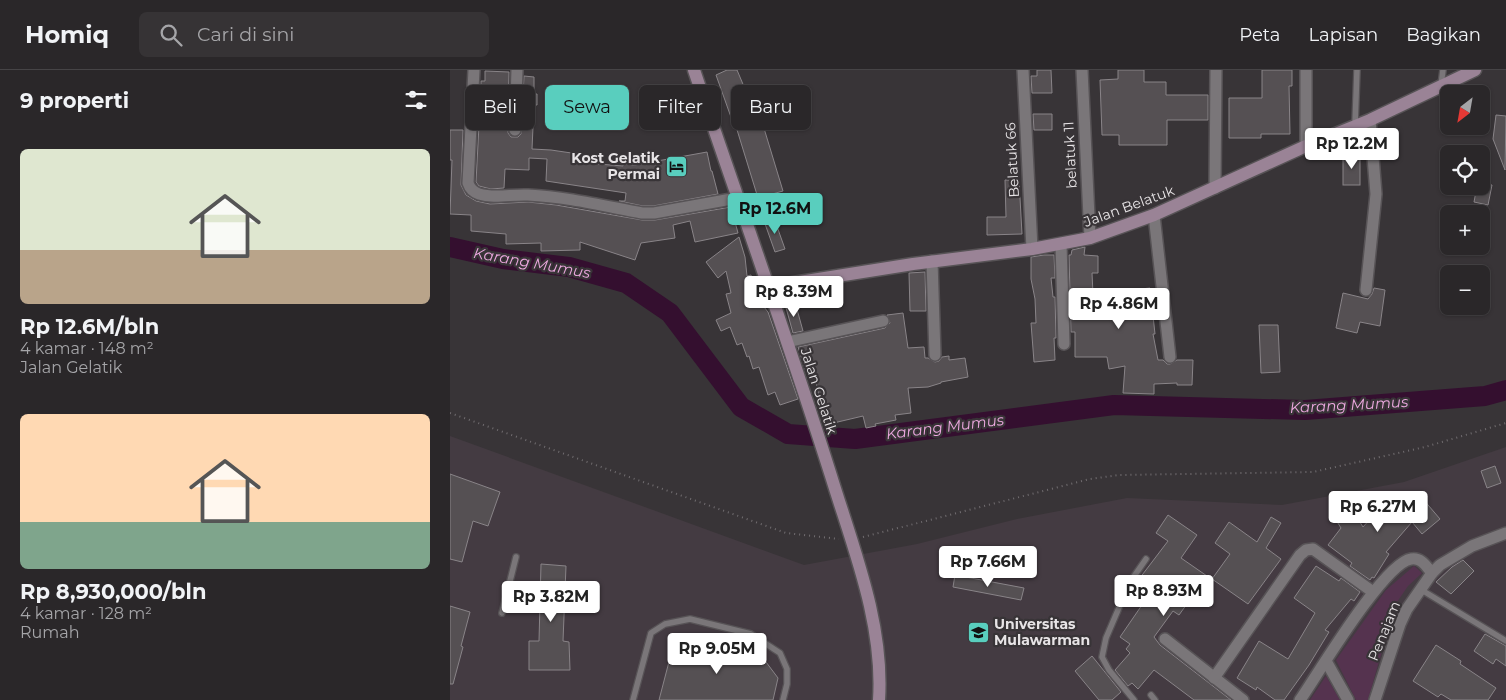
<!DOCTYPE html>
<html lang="id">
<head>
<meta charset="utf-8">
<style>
	body { margin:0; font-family:Montserrat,sans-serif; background:#363335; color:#f1f3f6; height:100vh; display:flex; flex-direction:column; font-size:19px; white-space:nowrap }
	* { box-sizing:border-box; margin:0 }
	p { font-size:16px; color:#a5a5a8 }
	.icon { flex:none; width:28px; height:28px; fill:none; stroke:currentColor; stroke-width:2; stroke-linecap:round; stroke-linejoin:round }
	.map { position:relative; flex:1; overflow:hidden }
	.sheet { display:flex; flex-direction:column; background:#2a2729; width:450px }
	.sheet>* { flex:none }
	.guide { position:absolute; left:15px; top:15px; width:475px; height:45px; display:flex; gap:10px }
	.needle { width:32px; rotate:211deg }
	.buttons { position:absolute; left:990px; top:15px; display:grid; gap:10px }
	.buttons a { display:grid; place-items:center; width:50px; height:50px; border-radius:8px; background:#2a2729; box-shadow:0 1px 4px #0004,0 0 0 1px #464446; font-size:25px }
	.price { position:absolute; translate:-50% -42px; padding:0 11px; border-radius:5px; background:#fff; color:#222; font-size:16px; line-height:32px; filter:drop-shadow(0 1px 2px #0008) }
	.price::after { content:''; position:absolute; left:50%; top:30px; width:15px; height:11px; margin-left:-8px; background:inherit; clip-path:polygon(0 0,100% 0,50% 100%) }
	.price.active { background:#59cebe; color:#111 }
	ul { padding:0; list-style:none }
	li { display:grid; align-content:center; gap:10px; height:265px; padding:0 20px }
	li span { display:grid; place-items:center; height:155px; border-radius:8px; color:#555 }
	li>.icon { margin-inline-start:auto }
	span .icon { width:90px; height:90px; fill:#fffc; stroke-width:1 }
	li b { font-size:21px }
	h2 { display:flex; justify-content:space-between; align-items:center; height:60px; padding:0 20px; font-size:21px }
	.pill { padding:0 18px; border-radius:8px; background:#2a2729; box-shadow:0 1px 4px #0004,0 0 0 1px #464446; font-size:18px; line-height:45px }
	.pill.active { background:#59cebe; color:#111 }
	header { display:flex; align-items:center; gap:30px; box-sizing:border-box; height:70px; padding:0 25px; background:#2a2729; border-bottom:1px solid #464446 }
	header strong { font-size:24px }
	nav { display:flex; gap:28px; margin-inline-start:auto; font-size:18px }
	.search { width:350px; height:45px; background:#363335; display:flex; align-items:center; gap:12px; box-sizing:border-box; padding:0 18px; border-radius:8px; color:#a5a5a8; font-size:19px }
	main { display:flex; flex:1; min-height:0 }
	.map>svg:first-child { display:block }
	.built { fill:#443b42 }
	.green { fill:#55334f }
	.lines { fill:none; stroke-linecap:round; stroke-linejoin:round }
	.river { stroke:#340f2f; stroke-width:20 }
	.building { fill:#555053; stroke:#898488 }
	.lane-casing { stroke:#575356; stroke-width:8 }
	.street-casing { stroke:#575356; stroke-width:14 }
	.secondary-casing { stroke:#575356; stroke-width:15 }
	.path { stroke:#716d70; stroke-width:2; stroke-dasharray:1 4; stroke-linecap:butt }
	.lane { stroke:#7a7679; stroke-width:5.5 }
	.street { stroke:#7a7679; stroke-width:11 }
	.secondary { stroke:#9a8396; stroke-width:12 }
	.labels { text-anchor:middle; stroke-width:4.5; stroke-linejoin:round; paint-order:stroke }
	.street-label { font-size:14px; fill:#e7e4e6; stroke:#383437 }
	.poi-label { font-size:14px; font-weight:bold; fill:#e7e4e6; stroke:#383437; text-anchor:end }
	.water-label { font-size:15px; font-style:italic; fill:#eca8df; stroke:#383437 }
</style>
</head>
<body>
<header>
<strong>Homiq</strong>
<div class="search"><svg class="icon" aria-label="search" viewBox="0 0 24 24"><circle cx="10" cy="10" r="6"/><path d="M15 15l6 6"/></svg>Cari di sini</div>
<nav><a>Peta</a><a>Lapisan</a><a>Bagikan</a></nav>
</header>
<main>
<section class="sheet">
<h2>9 properti<svg class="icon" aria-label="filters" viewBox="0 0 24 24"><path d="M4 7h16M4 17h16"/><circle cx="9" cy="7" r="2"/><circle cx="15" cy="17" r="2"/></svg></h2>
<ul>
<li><span style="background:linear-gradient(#dfe7d0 65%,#b9a48a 0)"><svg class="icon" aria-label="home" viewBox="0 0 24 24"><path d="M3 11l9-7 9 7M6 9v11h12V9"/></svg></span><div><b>Rp 12.6M/bln</b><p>4 kamar · 148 m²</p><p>Jalan Gelatik</p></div></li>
<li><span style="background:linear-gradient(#ffd9b3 70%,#7fa58c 0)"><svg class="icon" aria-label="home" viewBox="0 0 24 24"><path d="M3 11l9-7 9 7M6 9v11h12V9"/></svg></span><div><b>Rp 8,930,000/bln</b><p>4 kamar · 128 m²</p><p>Rumah</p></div></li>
</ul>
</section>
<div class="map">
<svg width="1056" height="630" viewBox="0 0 1056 630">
	<rect width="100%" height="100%" fill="#383437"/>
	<path class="built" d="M0,366L354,495L467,474L567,449L677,428L832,435L954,412L1056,377V630H0Z"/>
	<g class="green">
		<path d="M964,496L972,503L958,516L945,535L918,630H906L886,590L936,520Z"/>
		<path d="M876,606L890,630H860Z"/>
	</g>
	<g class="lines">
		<path class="river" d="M0,177L53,189L119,197L176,213L220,243L291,337L338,364L405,369L664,335L855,340L1035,326L1056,320"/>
	</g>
	<g class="building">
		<path d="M277,0H287L295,19L299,18L311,56L313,55L333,121L308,128L284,50H282L266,5Z"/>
		<path d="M587,0H601L602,23H582L581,6H587Z"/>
		<path d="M668,0H694V12H716V25H758V50H717V75H669V65H652L650,10L668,9Z"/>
		<path d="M812,0H842V16H839L840,64H811V68H779V28H812Z"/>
		<path d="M35,1L59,2L58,39L33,38V22H31V11H35Z"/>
		<path d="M74,6L84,7V24H87V35H84L82,79L101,80L135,85L134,89L148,91V94L173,96V94L185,95L257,82L261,101H262L268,124L203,136H193L169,131H175L176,123L96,111L97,89L79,88V100L55,99L54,118L41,119L29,116L26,112L29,55L58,57V63L61,67H68L71,64Z"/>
		<path d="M583,44H602V60H584Z"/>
		<path d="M1046,45L1056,46L1055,100L1043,69Z"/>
		<path d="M0,60H13L11,115L16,125L26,131L40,134L78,132L106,135L192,150H205L281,137L288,163L245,172L240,151L223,155L225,168L191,173L185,190L130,172V180L91,181V173L56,174V164L21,161V145L0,144L2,90H0Z"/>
		<rect x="893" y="85" width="17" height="30"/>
		<path d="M555,110H569L572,164L537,165V147H556Z"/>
		<path d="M1031,113L1042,115L1038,135L1024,132L1027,116H1031Z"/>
		<path d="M324,148L335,179L325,182L314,151Z"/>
		<path d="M289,167L295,187L297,206L301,205L306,227L318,242L348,329L330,335L325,322L318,325L309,297L303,299L299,286L297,287L292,273L287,275L280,257L271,261L266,250L281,243L276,224L281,223L276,201L268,208L256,192Z"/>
		<path d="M635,177L634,185L648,186V203H642L643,224L700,218L705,264H703L708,290H713L717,294H720L727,290H743L742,315H727V313L704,314V324L673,323L675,296L659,299L657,287H625V262H621L619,185H621L622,180Z"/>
		<path d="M594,185H604L605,208H601L603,227H605L606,268H604L605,290L584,292L581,253H586L585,229L581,209V187Z"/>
		<path d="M475,202L476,241H460L459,203Z"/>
		<path d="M924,218L935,220L930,256L910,252L907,263L886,258L893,223L918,229L922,224Z"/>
		<path d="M345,232L353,261L343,263L335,234Z"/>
		<path d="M453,243L458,278L474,277L475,288H478L485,292L489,291L492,287L499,286V290L515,288L518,307L491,312V313L478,317L458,318L461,343L445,345L446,350L425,354L426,356L416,358L413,346L375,355L364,303L357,305L348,277L435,258L440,253L437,245Z"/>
		<path d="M809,255H828L830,302L811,303Z"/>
		<path d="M1045,396L1051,413L1037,418L1031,401Z"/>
		<path d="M0,404L50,422L38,456L23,451L12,492L0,489Z"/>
		<path d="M967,422L990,449L972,464L962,452L936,482L939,484L924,508L922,507L920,510L900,496L902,493L878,475L891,458L881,442L898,433L913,457L930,438L939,446Z"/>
		<path d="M718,445L747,465L731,488L757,506L729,545L723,541L704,567L710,575L781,630H744L704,600L688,619L682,613L678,616L665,600L680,583L676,579L680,574L670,567L692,535L680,525L683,517L718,471L706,463Z"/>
		<path d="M821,447L831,453L816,478L831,489L798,534L762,509L780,484L765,473L779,452L807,472Z"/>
		<path d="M1013,490L1024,501L1001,524L986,512L1002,497Z"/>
		<path d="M91,494L116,496L113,571L119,572L120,600H79V571H89Z"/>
		<path d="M866,496L889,511L891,508L910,522L904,531L901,529L875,560L879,562L859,595L834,630H825L807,617L806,620L787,608L809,571L838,589L865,543L844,528Z"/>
		<path d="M505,505L574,518L571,530L503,517Z"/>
		<path d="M0,536L20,542L11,576L13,577L3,614H0Z"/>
		<path d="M1035,564L1056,576V596L1046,589L1043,594L1024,581Z"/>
		<path d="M248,570L313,588L328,608L323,630H209L221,584Z"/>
		<path d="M986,575L1011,591L1010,594L1046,618L1038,630H1001L991,624L988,627L963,611Z"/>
		<path d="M642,586L671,622L662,630H649L625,601Z"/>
	</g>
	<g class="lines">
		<defs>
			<g id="lane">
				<path d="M991,15L993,0"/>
				<path d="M905,55L907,0"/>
				<path d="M970,519L1056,571"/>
				<path d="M52,543L66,487"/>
				<path d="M701,625L705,630"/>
				<path d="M183,630L201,563L215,554L240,549L301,564L330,583L337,599V614L333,630"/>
				<path d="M684,630L659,600L652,587L656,568L680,512L696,489"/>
			</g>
			<g id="street">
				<path d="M24,0L18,113C20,119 23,122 29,124C44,129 62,124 78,125C117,127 154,136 192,143H204L287,128"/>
				<path d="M573,0L582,179"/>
				<path d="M632,0L640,168"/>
				<path d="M65,60L67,0"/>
				<path d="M856,76V0"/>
				<path d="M765,118L766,0"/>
				<path d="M704,145L720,287"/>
				<path d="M611,174L614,274"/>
				<path d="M482,191L485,285"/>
				<path d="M916,220L926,124L920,50"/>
				<path d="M337,272L433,251"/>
				<path d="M715,569L793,630"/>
				<path d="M876,591L898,630"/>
				<path d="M764,608L850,485L856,480L863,479L923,522"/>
				<path d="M850,630C868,604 934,493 961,489C971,487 976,496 982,503"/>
				<path d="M925,630L950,554L957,539L982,503L990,495L1022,476L1056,463"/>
			</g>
			<g id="secondary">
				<path d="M244,0C290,136 339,272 382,409C404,480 434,555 429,630"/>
				<path d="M318,217L463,194L582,179L640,168L704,145L856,76L920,50L1025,0"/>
			</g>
		</defs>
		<use href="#lane" class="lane-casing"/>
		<use href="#street" class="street-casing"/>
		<use href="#secondary" class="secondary-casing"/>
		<g class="path">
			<path d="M0,343L336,463L389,469"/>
			<path d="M413,467L640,409L669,405L863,402L975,377L1056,353"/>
		</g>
		<use href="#lane" class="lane"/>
		<use href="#street" class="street"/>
		<use href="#secondary" class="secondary"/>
	</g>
	<defs>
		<symbol id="hotel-square" viewBox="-11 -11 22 22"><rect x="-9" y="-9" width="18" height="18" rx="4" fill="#59cebe" stroke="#383437"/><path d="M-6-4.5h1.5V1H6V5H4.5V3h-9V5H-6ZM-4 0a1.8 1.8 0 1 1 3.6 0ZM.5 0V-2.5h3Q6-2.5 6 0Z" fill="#111"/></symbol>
		<symbol id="university-square" viewBox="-11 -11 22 22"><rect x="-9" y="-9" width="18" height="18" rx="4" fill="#59cebe" stroke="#383437"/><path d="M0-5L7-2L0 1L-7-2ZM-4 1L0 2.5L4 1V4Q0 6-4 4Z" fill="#111"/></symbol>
	</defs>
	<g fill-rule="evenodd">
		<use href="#hotel-square" x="214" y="84" width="25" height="25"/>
		<use href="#university-square" x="516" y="550" width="25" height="25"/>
	</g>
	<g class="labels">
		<g class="street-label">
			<text transform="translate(620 85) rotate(-93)" y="5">belatuk 11</text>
			<text transform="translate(562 90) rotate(-93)" y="5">Belatuk 66</text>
			<text transform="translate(679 136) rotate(-20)" y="5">Jalan Belatuk</text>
			<text transform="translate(369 321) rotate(72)" y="5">Jalan Gelatik</text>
			<text transform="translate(934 561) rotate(-68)" y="5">Penajam</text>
		</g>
		<g class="poi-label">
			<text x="210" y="93">Kost Gelatik<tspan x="210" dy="16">Permai</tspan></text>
			<text x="544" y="559" text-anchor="start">Universitas<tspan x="544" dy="16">Mulawarman</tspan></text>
		</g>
		<g class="water-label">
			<text transform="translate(82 193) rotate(10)" y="5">Karang Mumus</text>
			<text transform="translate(899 335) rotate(-3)" y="5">Karang Mumus</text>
			<text transform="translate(495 357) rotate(-7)" y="5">Karang Mumus</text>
		</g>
	</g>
</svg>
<div class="buttons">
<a><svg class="needle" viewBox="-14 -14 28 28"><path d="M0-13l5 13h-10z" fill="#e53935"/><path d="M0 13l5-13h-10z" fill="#a5a5a8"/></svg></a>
<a><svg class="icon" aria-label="locate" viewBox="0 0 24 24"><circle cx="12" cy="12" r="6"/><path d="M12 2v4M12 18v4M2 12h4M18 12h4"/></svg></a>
<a>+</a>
<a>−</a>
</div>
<b class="price" style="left:902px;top:100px">Rp 12.2M</b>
<b class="price active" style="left:325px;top:165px">Rp 12.6M</b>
<b class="price" style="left:344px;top:248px">Rp 8.39M</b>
<b class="price" style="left:669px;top:260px">Rp 4.86M</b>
<b class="price" style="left:928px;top:463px">Rp 6.27M</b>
<b class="price" style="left:538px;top:518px">Rp 7.66M</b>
<b class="price" style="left:714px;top:547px">Rp 8.93M</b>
<b class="price" style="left:101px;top:553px">Rp 3.82M</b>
<b class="price" style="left:267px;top:605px">Rp 9.05M</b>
<div class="guide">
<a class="pill">Beli</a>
<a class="pill active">Sewa</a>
<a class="pill">Filter</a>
<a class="pill">Baru</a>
</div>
</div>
</main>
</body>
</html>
